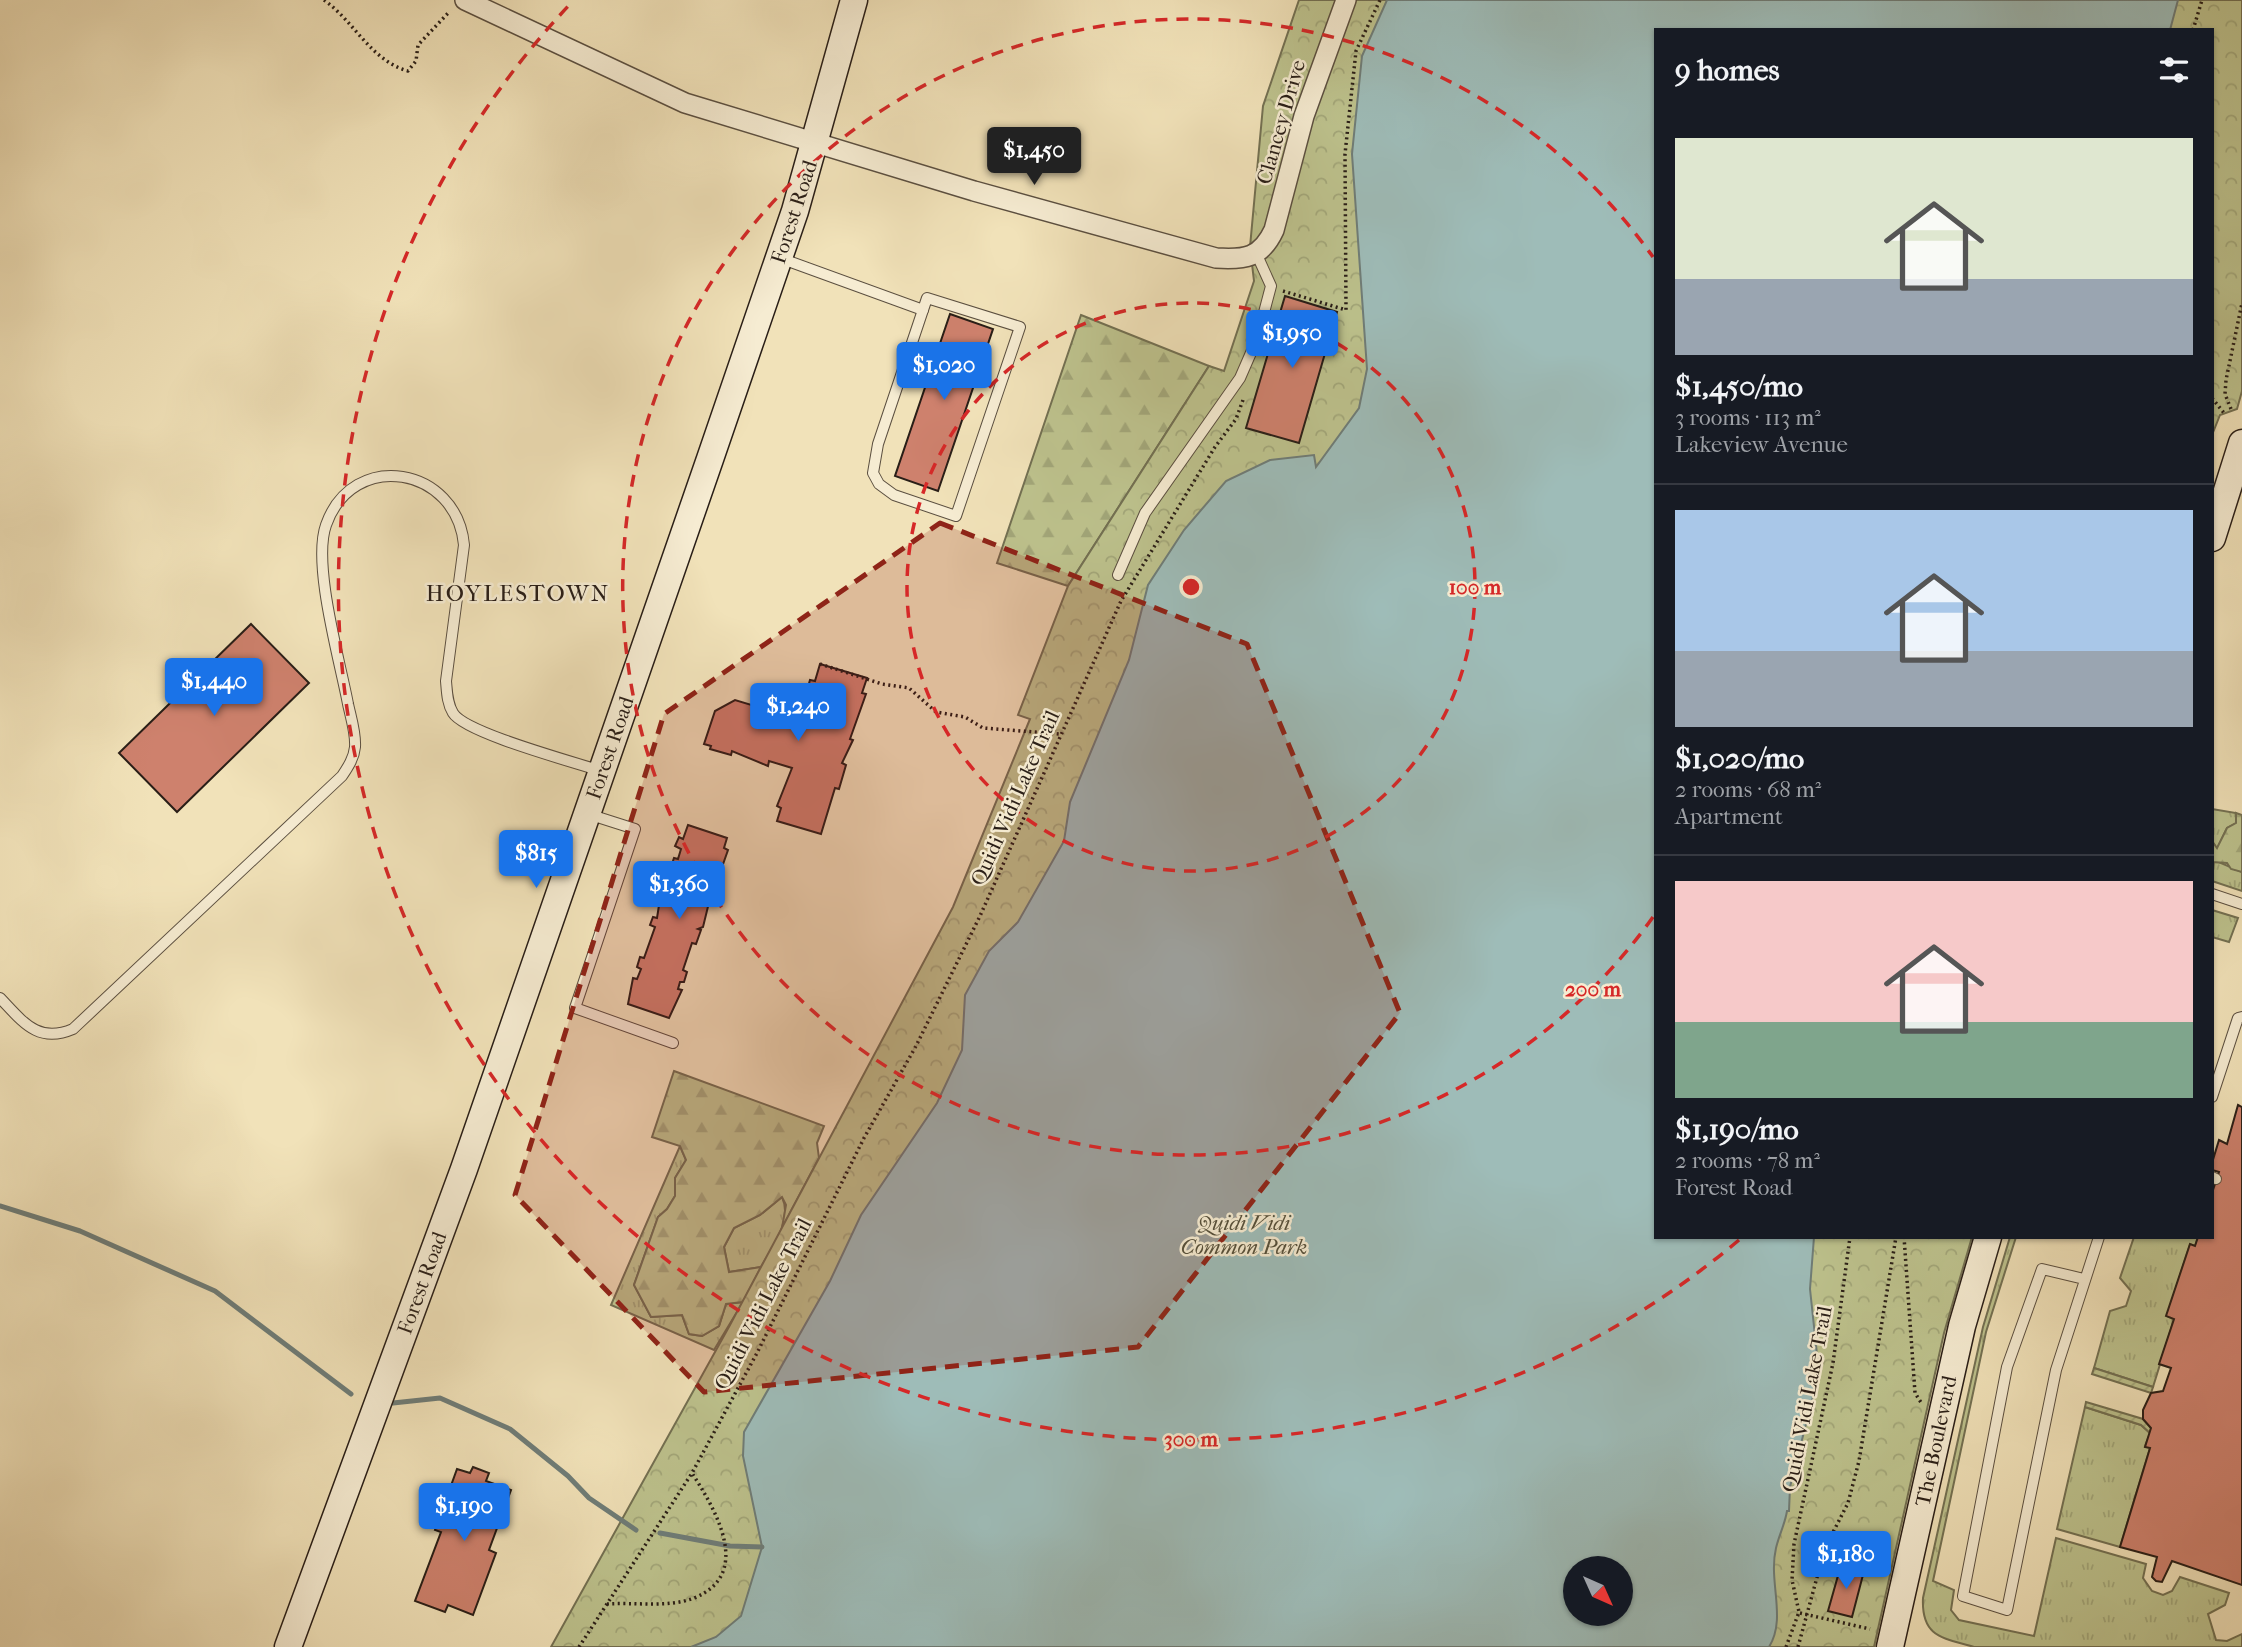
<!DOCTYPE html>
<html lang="en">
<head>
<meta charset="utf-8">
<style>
	body { margin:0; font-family:"IM FELL French Canon",serif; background:#20242c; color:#f1f3f6; height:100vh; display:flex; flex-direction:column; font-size:26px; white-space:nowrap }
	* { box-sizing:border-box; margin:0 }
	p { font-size:23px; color:#9ea1a6 }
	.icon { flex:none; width:38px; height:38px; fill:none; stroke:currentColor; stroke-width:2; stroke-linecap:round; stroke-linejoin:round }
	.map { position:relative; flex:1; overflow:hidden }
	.sheet { position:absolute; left:1654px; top:28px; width:560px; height:1211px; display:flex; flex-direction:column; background:#171b24; border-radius:0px; box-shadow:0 2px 5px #0004 }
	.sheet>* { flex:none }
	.needle { width:46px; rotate:135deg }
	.buttons { position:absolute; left:1563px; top:1556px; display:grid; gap:14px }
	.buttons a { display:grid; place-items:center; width:70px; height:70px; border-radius:50%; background:#171b24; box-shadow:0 2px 5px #0004; font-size:35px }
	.price { position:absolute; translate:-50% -60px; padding:0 16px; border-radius:7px; background:#1a73e8; color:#fff; font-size:23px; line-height:46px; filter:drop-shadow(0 2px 4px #0008) }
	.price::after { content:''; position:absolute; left:50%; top:42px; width:21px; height:16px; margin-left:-10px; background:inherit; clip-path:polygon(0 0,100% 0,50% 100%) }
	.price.on { background:#222; color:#fff }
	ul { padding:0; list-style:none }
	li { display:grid; align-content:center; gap:14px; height:371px; padding:0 21px }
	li+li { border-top:2px solid #363941 }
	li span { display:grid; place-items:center; height:217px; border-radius:0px; color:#555 }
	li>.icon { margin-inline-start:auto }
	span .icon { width:126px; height:126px; fill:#fffc; stroke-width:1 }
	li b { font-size:30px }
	h2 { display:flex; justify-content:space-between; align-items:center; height:84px; padding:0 21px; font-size:30px }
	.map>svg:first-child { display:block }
	.grass { fill:url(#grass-tufts); stroke:#737052; stroke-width:2 }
	.forest { fill:url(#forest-firs); stroke:#737052; stroke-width:2 }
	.park { fill:url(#park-crowns); stroke:#737052; stroke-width:2; fill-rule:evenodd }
	.garden { fill:url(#garden-furrows); stroke:#737052; stroke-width:2 }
	.water { fill:#9ebcb8; stroke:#6f7d78; stroke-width:2; fill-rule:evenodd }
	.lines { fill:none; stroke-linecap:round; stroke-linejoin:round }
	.stream { stroke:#6f7d78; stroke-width:5 }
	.building { fill:#ce816d; stroke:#291e17; stroke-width:2 }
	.lane-casing { stroke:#5b4f40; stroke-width:12 }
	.street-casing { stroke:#5b4f40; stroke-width:22 }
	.secondary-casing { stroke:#291e17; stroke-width:29 }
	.path { stroke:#291e17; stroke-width:3.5; stroke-dasharray:2 3.5; stroke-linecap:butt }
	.lane { stroke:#f6ecd2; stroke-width:10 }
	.street { stroke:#f6ecd2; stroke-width:19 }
	.secondary { stroke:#f6ecd2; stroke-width:26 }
	.marked { fill:#8f2418; fill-opacity:0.2; stroke:#8f2418; stroke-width:5; stroke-dasharray:14 9; stroke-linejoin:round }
	.ring { fill:none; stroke:#d62828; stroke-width:3.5; stroke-dasharray:12 9 }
	.labels { text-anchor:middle; stroke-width:5; stroke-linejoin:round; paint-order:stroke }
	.street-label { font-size:21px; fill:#291e17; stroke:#f6ecd2 }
	.park-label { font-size:21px; font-style:italic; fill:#554f3a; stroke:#f6ecd2 }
	.neighbourhood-label { font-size:23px; letter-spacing:2px; fill:#291e17; stroke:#f6ecd2 }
	.centre { fill:#d62828; stroke:#f6ecd2; stroke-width:3.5 }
	.ring-label { font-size:21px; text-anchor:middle; font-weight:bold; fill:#d62828; stroke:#f6ecd2; stroke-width:5; stroke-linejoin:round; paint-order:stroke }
</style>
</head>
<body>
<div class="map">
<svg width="2242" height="1647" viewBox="0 0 2242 1647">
	<defs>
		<pattern id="grass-tufts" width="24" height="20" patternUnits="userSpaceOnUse" patternTransform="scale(1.75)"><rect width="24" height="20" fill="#bdc28d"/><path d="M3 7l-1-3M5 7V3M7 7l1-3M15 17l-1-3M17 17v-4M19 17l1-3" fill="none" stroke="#a2a679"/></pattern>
		<pattern id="forest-firs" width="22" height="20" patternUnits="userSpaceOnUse" patternTransform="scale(1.75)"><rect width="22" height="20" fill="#bdc28d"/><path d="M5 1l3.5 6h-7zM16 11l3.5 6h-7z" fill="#a2a679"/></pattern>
		<pattern id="park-crowns" width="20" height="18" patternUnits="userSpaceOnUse" patternTransform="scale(1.75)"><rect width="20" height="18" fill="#bdc28d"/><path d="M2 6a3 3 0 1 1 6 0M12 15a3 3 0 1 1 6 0" fill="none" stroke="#a2a679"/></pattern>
		<pattern id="garden-furrows" width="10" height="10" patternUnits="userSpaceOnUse" patternTransform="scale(1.75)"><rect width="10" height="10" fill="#bdc28d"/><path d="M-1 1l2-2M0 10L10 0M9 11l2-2" fill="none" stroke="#a2a679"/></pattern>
	</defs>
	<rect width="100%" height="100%" fill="#f1e2b9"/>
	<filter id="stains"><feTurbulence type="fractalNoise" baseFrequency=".00286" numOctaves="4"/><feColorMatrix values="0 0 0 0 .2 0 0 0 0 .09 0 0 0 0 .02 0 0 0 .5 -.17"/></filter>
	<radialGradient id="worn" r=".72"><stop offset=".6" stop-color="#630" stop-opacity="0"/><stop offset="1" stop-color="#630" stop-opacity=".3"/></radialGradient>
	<g class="grass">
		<path d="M2212,809L2236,813V823L2227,828L2217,849L2212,841Z"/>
		<path d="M2214,860L2242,872V891L2212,881Z"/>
		<path d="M2212,910L2238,918L2229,942L2212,937Z"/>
		<path d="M680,1146L686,1160L675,1178V1196L667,1209L658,1217L634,1285L651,1317L682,1315L689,1334L702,1336L719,1326L726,1304L743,1302L714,1350L611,1305Z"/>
		<path d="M782,1197C793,1220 772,1247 761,1267L729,1272L724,1247L734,1228L760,1215Z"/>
		<path d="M2010,1237H2016L1986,1332L1933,1581L1954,1590L1951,1610L1959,1620L2034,1636L2056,1538L2146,1564L2143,1578L2152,1591L2163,1595L2172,1591L2180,1577L2229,1593L2225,1605L2208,1614L2216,1640L2227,1641L2242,1634V1647H1974C1944,1638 1921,1638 1923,1598L1983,1327Z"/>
		<path d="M2134,1237H2198L2195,1246L2190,1244L2167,1316L2174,1319L2153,1387L2094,1368L2110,1311L2126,1306L2131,1291L2120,1278Z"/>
		<path d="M2085,1407L2141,1425L2150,1433L2145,1446L2150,1448L2120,1547L2057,1529Z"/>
	</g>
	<g class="forest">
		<path d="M1081,315L1209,366L1068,586L997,563Z"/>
		<path d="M2236,813L2242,815V872L2231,869L2227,863L2212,862V841L2217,848L2227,828L2236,823Z"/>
		<path d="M674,1071L824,1126L817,1143L819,1158L782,1228L786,1205L782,1197L760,1215L734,1228L724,1247L729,1272L761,1267L743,1302L726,1304L719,1326L702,1336L689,1334L682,1315L651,1317L634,1285L658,1217L667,1209L675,1196V1178L686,1160L680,1146L652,1137Z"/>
	</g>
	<path class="park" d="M1299,0H2242V391L2237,409L2220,415L2212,435V30H1656V1237H1972L1944,1333L1874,1647H551L730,1325L953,907L1030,719L1018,715L1068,586L1209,366L1224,371L1254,281L1250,247L1263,106ZM1575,1568H1620V1614H1575Z"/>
	<g class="garden">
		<path d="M2094,1368L2153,1387L2151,1393L2092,1374Z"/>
		<path d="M2086,1402L2143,1419L2151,1428L2150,1433L2141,1425L2085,1407Z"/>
	</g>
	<path class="water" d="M1387,0H2178L2170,30H1656V1237H1814L1810,1289L1819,1373L1790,1487L1789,1511H1787C1785,1524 1779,1535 1776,1548C1768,1582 1787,1618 1769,1647H691L716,1637L741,1616L762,1547L743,1456L744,1432L830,1281L861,1215L937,1103L962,1050L965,995L989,951L1018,922L1064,841L1070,802L1129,660L1148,585L1184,530L1226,481L1270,460L1314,455L1316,467L1359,408L1367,369L1352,154L1362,56ZM1575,1568H1620V1614H1575Z"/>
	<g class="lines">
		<g class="stream">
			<path d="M0,1206L80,1231L215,1291L351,1394"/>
			<path d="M393,1403L440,1398L510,1429L568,1476L589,1498L636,1530"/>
			<path d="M660,1533L730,1546L762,1547"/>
		</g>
	</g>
	<g class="building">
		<path d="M1285,296L1337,312L1299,443L1246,428Z"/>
		<path d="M950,314L993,329L938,491L895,476Z"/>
		<path d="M251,624L309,683L177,812L119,753Z"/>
		<path d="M820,664L867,678L862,693L866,694L850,739L853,740L842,763L846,765L839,789L835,788L821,834L777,821L781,808L777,806L792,768L769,761L768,766L732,751L731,755L710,749L711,746L704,744L715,711L735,700L804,721L809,705H803L810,680L815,681Z"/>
		<path d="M688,825L727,838L724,848L728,850L722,867L718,865L717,868L723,870L717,888L713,886L703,927L698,929L701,930L696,944L692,943L683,970L687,972L684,982H680L678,989L682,990L669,1018L628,1004L633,978L637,979L641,969L637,967L640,957L644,958L655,927L650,925L653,917L657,918L660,899L665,900L676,866L672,864L674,858L678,859L681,849L675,846L679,837L683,839Z"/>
		<path d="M2238,1105L2242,1107V1585L2172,1561L2162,1582L2156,1581L2152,1577L2157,1557L2120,1547L2150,1448L2145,1447L2151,1428L2143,1419V1410L2151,1393L2163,1391L2171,1368L2159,1364L2174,1319L2166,1316L2190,1244L2195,1246L2198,1237H2212V1193L2219,1172L2212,1170V1163L2219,1140L2227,1144Z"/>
		<path d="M473,1467L489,1473L486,1481L511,1490L489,1550L496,1553L473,1615L448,1605L445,1612L415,1601L441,1532L435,1530L457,1469L470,1473Z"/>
		<path d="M1841,1565L1864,1571L1852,1617L1828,1611Z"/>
	</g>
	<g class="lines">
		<defs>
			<g id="lane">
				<path d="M780,258L923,310"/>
				<path d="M927,298L1020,327L956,516L894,495L879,484L873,473L878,444Z"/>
				<path d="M1118,575L1145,513L1240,378L1257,339L1271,286L1257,255"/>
				<path d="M588,814L635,829L575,1008L673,1043"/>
				<path d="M2212,894L2242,904"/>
				<path d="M0,998C23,1022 38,1044 73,1029L342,776C348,767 354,758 355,747C356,733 351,718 348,704C340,661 312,564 326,525C353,448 457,467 464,545L446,681C447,692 447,703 453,713C465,733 574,762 601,771"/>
				<path d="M2212,1097L2238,1018L2242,1017"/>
				<path d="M2212,1177L2216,1179"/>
				<path d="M2084,1279L2042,1269L2007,1367L1963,1596L2007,1610L2056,1370L2099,1237"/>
			</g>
			<path id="street" d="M465,0L685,103L974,191L1216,258C1245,260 1261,258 1274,230L1304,116L1346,0"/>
			<g id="secondary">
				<path d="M2212,538L2242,443"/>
				<path d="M288,1647L464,1169L710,459L795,211L854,0"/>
				<path d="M1890,1647L1962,1326L1988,1237"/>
			</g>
		</defs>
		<use href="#lane" class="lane-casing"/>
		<use href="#street" class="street-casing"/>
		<use href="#secondary" class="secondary-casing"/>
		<g class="path">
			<path d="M324,0C354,21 371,61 408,71L416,61L418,45L450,11"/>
			<path d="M2193,30L2202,0"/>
			<path d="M1283,291L1346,310L1345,154L1356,51L1380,0"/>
			<path d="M2212,398L2224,413"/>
			<path d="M2231,409L2225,394L2226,380L2242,303"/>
			<path d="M820,664L882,684L909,688L936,712L965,717L983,728L1060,734"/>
			<path d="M1904,1237L1915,1393L1922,1404"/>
			<path d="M607,1604C634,1602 669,1608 694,1598C754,1574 715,1509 692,1473"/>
			<path d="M1800,1613L1870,1629"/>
			<path d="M579,1647L692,1473L757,1353L864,1138L916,1046L980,916L1121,601L1215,447L1236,419L1243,400"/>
			<path d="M1786,1647L1799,1612L1792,1580L1794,1544L1833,1363L1850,1237"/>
			<path d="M1798,1647L1825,1548L1848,1503L1859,1461L1896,1237"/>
		</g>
		<use href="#lane" class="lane"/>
		<use href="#street" class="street"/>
		<use href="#secondary" class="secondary"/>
	</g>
	<path class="marked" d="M940,523L1247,644L1400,1013L1138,1347L704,1392L515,1195L664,714Z"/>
	<g class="ring">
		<circle cx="1191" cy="587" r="284"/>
		<path d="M1653 917A568 568 0 1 1 1653 257"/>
		<path d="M1739 1240A852 852 0 0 1 573 1"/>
	</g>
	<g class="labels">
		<g class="street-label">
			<text transform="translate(1281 122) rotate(-74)" y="7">Clancey Drive</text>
			<text transform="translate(794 212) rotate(-72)" y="7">Forest Road</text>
			<text transform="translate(610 748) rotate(-71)" y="7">Forest Road</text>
			<text transform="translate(1015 798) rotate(-66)" y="7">Quidi Vidi Lake Trail</text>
			<text transform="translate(422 1283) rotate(-70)" y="7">Forest Road</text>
			<text transform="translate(763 1304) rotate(-63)" y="7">Quidi Vidi Lake Trail</text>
			<text transform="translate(1807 1399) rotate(-79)" y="7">Quidi Vidi Lake Trail</text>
			<text transform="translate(1936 1441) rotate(-78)" y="7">The Boulevard</text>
		</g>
		<g class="park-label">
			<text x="1244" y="1230">Quidi Vidi<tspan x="1244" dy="24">Common Park</tspan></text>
		</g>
		<g class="neighbourhood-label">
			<text x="518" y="601">HOYLESTOWN</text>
		</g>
	</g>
	<circle cx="1191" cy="587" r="10" class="centre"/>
	<g class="ring-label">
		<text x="1475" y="594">100 m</text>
		<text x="1593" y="996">200 m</text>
		<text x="1191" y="1446">300 m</text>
	</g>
	<rect width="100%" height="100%" filter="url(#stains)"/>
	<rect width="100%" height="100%" fill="url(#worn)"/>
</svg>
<div class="buttons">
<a><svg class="needle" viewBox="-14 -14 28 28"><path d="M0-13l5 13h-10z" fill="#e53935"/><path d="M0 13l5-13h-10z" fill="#9ea1a6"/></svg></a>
</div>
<b class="price on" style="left:1034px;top:187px">$1,450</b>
<b class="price" style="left:1292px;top:370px">$1,950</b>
<b class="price" style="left:944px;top:402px">$1,020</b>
<b class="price" style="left:214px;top:718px">$1,440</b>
<b class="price" style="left:798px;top:743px">$1,240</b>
<b class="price" style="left:536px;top:890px">$815</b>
<b class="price" style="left:679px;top:921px">$1,360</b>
<b class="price" style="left:464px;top:1543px">$1,190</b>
<b class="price" style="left:1846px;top:1591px">$1,180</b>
<section class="sheet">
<h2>9 homes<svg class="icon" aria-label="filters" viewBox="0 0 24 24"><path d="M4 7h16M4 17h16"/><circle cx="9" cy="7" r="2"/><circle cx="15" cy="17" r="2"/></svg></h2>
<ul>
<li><span style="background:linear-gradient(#dfe7d0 65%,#9aa5b1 0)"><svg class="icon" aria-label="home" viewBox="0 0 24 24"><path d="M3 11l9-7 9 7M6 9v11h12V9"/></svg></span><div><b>$1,450/mo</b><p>3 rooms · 113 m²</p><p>Lakeview Avenue</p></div></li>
<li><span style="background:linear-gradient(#a9c7e8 65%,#9aa5b1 0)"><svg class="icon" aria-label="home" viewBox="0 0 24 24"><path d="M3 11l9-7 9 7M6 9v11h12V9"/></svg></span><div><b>$1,020/mo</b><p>2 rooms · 68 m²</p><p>Apartment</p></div></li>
<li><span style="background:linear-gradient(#f6c9c9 65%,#7fa58c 0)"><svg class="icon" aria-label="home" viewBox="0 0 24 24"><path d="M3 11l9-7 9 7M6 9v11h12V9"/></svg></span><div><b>$1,190/mo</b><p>2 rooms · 78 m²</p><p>Forest Road</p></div></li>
</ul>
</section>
</div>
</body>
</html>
